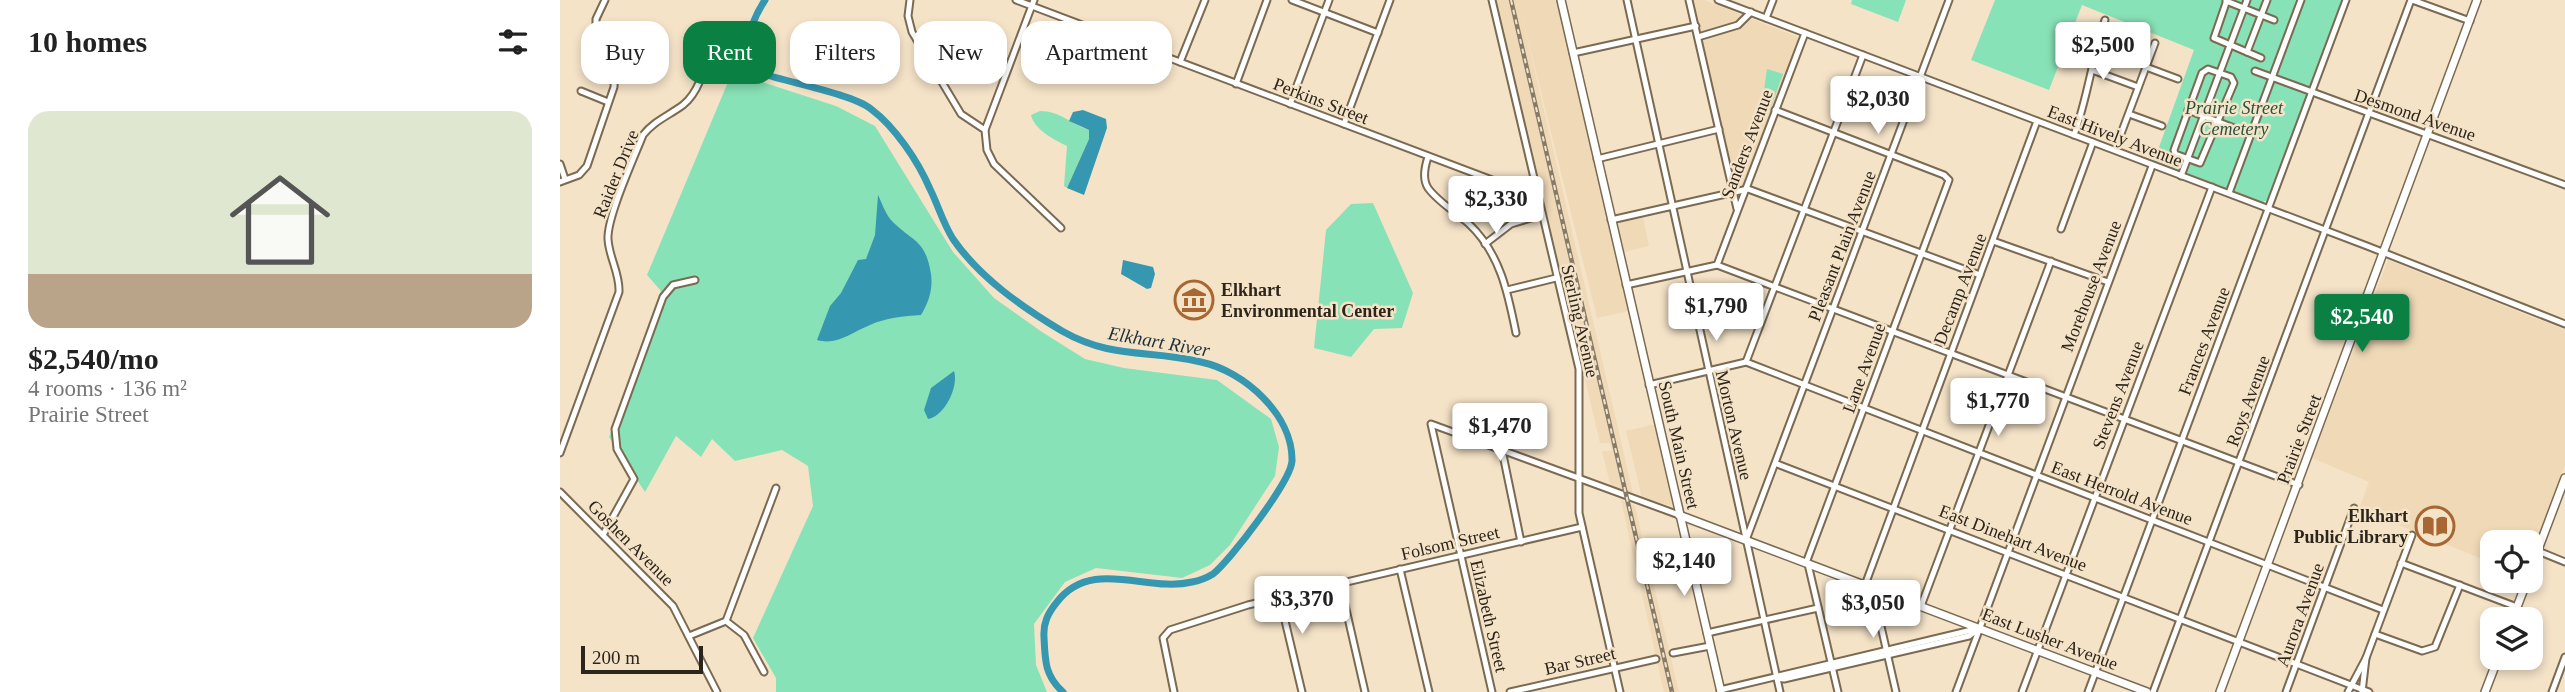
<!DOCTYPE html>
<html lang="en">
<head>
<meta charset="utf-8">
<style>
	body { margin:0; font-family:"Times New Roman",serif; background:#f6f6f6; color:#222; height:100vh; display:flex; flex-direction:column; font-size:26px; white-space:nowrap }
	* { box-sizing:border-box; margin:0 }
	p { font-size:23px; color:#767676 }
	.icon { flex:none; width:38px; height:38px; fill:none; stroke:currentColor; stroke-width:2; stroke-linecap:round; stroke-linejoin:round }
	.map { position:relative; flex:1; overflow:hidden }
	.drawer { display:flex; flex-direction:column; background:#fff; width:560px }
	.drawer>* { flex:none }
	.top-card { position:absolute; left:21px; top:21px; width:665px; height:63px; display:flex; gap:14px }
	.tools { position:absolute; left:1920px; top:530px; display:grid; gap:14px }
	.tools a { display:grid; place-items:center; width:63px; height:63px; border-radius:14px; background:#fff; box-shadow:0 4px 10px #0003; font-size:35px }
	.scale { position:absolute; left:21px; bottom:18px; width:122px; box-sizing:border-box; padding-left:7px; border:4px solid #2b251b; border-top:0; font-size:19px; line-height:24px; white-space:nowrap; color:#2b251b; -webkit-text-stroke:5px #f5e3c8; paint-order:stroke }
	.price { position:absolute; translate:-50% -60px; padding:0 16px; border-radius:7px; background:#fff; color:#222; font-size:23px; line-height:46px; filter:drop-shadow(0 2px 4px #0008) }
	.price::after { content:''; position:absolute; left:50%; top:42px; width:21px; height:16px; margin-left:-10px; background:inherit; clip-path:polygon(0 0,100% 0,50% 100%) }
	.price.current { background:#0b8043; color:#fff }
	ul { padding:0; list-style:none }
	li { display:grid; align-content:center; gap:14px; height:371px; padding:0 28px }
	li+li { border-top:2px solid #e0e0e0 }
	li span { display:grid; place-items:center; height:217px; border-radius:21px; color:#555 }
	li>.icon { margin-inline-start:auto }
	span .icon { width:126px; height:126px; fill:#fffc; stroke-width:1 }
	li b { font-size:30px }
	h2 { display:flex; justify-content:space-between; align-items:center; height:84px; padding:0 28px; font-size:30px }
	.chip { padding:0 24px; border-radius:21px; background:#fff; box-shadow:0 4px 10px #0003; font-size:24px; line-height:63px }
	.chip.current { background:#0b8043; color:#fff }
	main { display:flex; flex:1; min-height:0 }
	.map>svg:first-child { display:block }
	.built { fill:#efd9b7 }
	.green { fill:#88e2b7 }
	.water { fill:#3698b0 }
	.lines { fill:none; stroke-linecap:round; stroke-linejoin:round }
	.river { stroke:#3698b0; stroke-width:7 }
	.minor-casing { stroke:#7a6a52; stroke-width:9 }
	.major-casing { stroke:#7a6a52; stroke-width:10 }
	.minor { stroke:#fff; stroke-width:5 }
	.major { stroke:#fff; stroke-width:7 }
	.rail-casing { stroke:#867b69; stroke-width:4.5 }
	.rail { stroke:#f5e3c8; stroke-width:2; stroke-dasharray:5; stroke-linecap:butt }
	.labels { text-anchor:middle; stroke-width:5; stroke-linejoin:round; paint-order:stroke }
	.street-label { font-size:18px; fill:#2b251b; stroke:#f5e3c8 }
	.park-label { font-size:18px; font-style:italic; fill:#26523e; stroke:#f5e3c8 }
	.poi-label { font-size:18px; font-weight:bold; fill:#2b251b; stroke:#f5e3c8; text-anchor:start }
	.water-label { font-size:19px; font-style:italic; fill:#1c3238; stroke:#f5e3c8 }
</style>
</head>
<body>
<main>
<section class="drawer">
<h2>10 homes<svg class="icon" aria-label="filters" viewBox="0 0 24 24"><path d="M4 7h16M4 17h16"/><circle cx="9" cy="7" r="2"/><circle cx="15" cy="17" r="2"/></svg></h2>
<ul>
<li><span style="background:linear-gradient(#dfe7d0 75%,#b9a48a 0)"><svg class="icon" aria-label="home" viewBox="0 0 24 24"><path d="M3 11l9-7 9 7M6 9v11h12V9"/></svg></span><div><b>$2,540/mo</b><p>4 rooms · 136 m²</p><p>Prairie Street</p></div></li>
</ul>
</section>
<div class="map">
<svg width="2005" height="692" viewBox="0 0 2005 692">
	<rect width="100%" height="100%" fill="#f5e3c8"/>
	<g class="built">
		<path d="M936,0H996L1069,311L1037,318L959,3L1073,493L1051,487L1042,451H1052L1050,443H1040Z"/>
		<path d="M1132,0H1144L1240,38L1182,189L1175,186Z"/>
		<path d="M1083,217L1089,246L1064,252L1057,222Z"/>
		<path d="M1828,260L2005,330V465L1971,557L1970,542H1932V563L1799,509L1809,482L1752,458Z"/>
		<path d="M1095,424L1112,503L1111,506L1082,498L1066,431Z"/>
		<path d="M1061,500L1075,506L1119,692H1104Z"/>
	</g>
	<g class="green">
		<path d="M1292,0H1346L1338,22L1291,4Z"/>
		<path d="M1435,0H1783L1710,199L1703,202L1594,161L1634,50L1522,5L1489,90L1411,60Z"/>
		<path d="M182,55L196,80L276,106L315,126L393,252L434,298L482,332L525,359L564,368L657,380L711,419L719,447L715,476L670,545L650,565L622,578L536,568L505,582L474,624L476,665L487,692H216V678L193,638L253,506L248,466L222,450L175,461L152,439L141,457L116,436L85,492L49,437L101,291L87,275L171,75L166,57Z"/>
		<path d="M1207,69L1223,74L1211,107L1207,110L1203,97Z"/>
		<path d="M480,111C501,111 510,124 529,130V139L507,188L504,186L507,146C494,140 474,129 471,115Z"/>
		<path d="M813,203L853,293L842,328L814,329L791,357L754,348L766,230L791,204Z"/>
	</g>
	<g class="water">
		<path d="M523,110L546,119L547,128L524,195L507,188L529,139V130L509,121L513,112Z"/>
		<path d="M318,195C322,203 325,213 331,220C353,243 365,238 371,274C373,289 369,302 361,315C344,316 325,318 310,325C292,332 277,346 257,340L270,306L281,293L298,260L306,259L315,235Z"/>
		<path d="M563,260L593,267L595,274L591,288L587,289L561,274Z"/>
		<path d="M394,371C399,386 385,416 368,419L364,410L371,388Z"/>
	</g>
	<g class="lines">
		<path class="river" d="M205,0C188,26 181,52 207,75C232,83 294,95 311,109C335,127 358,161 370,189C378,205 383,223 393,239C420,278 462,307 502,331C553,360 589,349 641,362C684,371 733,415 732,461C731,481 669,562 653,574C648,577 638,581 632,582C587,593 532,557 497,602C488,613 483,623 484,637C485,661 485,676 503,692"/>
		<defs>
			<g id="minor">
				<path d="M350,0L348,16L352,32L401,114L425,130L427,150L434,164L501,228"/>
				<path d="M456,0L977,197"/>
				<path d="M732,0L818,33"/>
				<path d="M932,0L1019,369V513L1060,692"/>
				<path d="M1067,0L1220,692"/>
				<path d="M1129,0L1177,209"/>
				<path d="M1158,0L1807,246L2005,324"/>
				<path d="M1667,0L1654,38L1687,52L1707,0"/>
				<path d="M1852,0L1910,21"/>
				<path d="M1666,1L1714,20"/>
				<path d="M1206,18L1213,0"/>
				<path d="M1138,37L1178,25L1191,12"/>
				<path d="M1687,52L1701,58"/>
				<path d="M1013,53L1136,26"/>
				<path d="M55,62L80,52"/>
				<path d="M620,62L645,0"/>
				<path d="M1586,67L1618,79"/>
				<path d="M1648,69L1671,77L1674,83L1640,163L1615,154L1614,150L1642,73Z"/>
				<path d="M1532,70L1578,87"/>
				<path d="M1695,71L2005,185"/>
				<path d="M676,84L707,0"/>
				<path d="M21,91L48,102"/>
				<path d="M730,104L769,0"/>
				<path d="M1215,110L1384,175L1389,180L1246,563"/>
				<path d="M1628,110L1674,128"/>
				<path d="M1569,114L1602,126"/>
				<path d="M784,124L830,0"/>
				<path d="M425,130L474,0"/>
				<path d="M1514,135C1528,97 1532,58 1545,20"/>
				<path d="M1559,139L1595,43"/>
				<path d="M868,157C865,166 862,179 868,188C878,202 897,213 909,224C940,253 948,293 956,333"/>
				<path d="M1037,159L1159,129"/>
				<path d="M0,164L5,179"/>
				<path d="M1621,176L1687,0"/>
				<path d="M0,182L19,175L27,166L54,87L55,62L36,32V19L45,0"/>
				<path d="M1669,193L1741,0"/>
				<path d="M1051,220L1188,189L1420,275"/>
				<path d="M1501,229L1533,142"/>
				<path d="M1433,241L1548,282"/>
				<path d="M925,244L951,224L981,215"/>
				<path d="M1157,265L1245,33"/>
				<path d="M1066,285L1157,265L1739,485"/>
				<path d="M947,290L996,278"/>
				<path d="M1186,362L1303,55"/>
				<path d="M1089,385L1186,362L1823,610"/>
				<path d="M942,450L961,542"/>
				<path d="M0,453L59,292C60,273 49,258 48,239C47,217 74,158 83,135C94,121 108,116 123,105C139,92 144,70 149,50L146,45"/>
				<path d="M1217,464L1809,692"/>
				<path d="M0,492L113,606L157,692"/>
				<path d="M43,535L74,479L57,449L55,429L103,297L113,285L135,280"/>
				<path d="M1186,540L1389,0"/>
				<path d="M1978,551L2005,562"/>
				<path d="M1841,563L1957,607"/>
				<path d="M1248,564L1278,692"/>
				<path d="M840,569L869,692"/>
				<path d="M780,583L805,692"/>
				<path d="M1305,585L1477,121"/>
				<path d="M717,587L742,692"/>
				<path d="M1312,587L1336,692"/>
				<path d="M1361,606L1491,261"/>
				<path d="M166,621L184,635L204,672"/>
				<path d="M1147,633L1258,608"/>
				<path d="M1815,634L1862,651L1875,647L1900,585"/>
				<path d="M129,636L166,621L216,488"/>
				<path d="M1113,653L1150,646"/>
				<path d="M1806,658L1852,535"/>
				<path d="M1217,678L1224,679L1409,636L1417,630"/>
				<path d="M1160,690L1416,629"/>
				<path d="M614,692L603,638L610,630L688,605L1022,527"/>
				<path d="M932,692L871,424L1119,515"/>
				<path d="M950,692L1096,659"/>
				<path d="M1396,692L1592,166"/>
				<path d="M1462,692L1652,187"/>
				<path d="M1528,692L1786,0"/>
				<path d="M1593,692L1851,0"/>
				<path d="M1726,692L1794,508"/>
				<path d="M1788,692L1806,658L1802,692"/>
				<path d="M1992,692L2005,657"/>
			</g>
			<g id="major">
				<path d="M1001,0L1161,692"/>
				<path d="M1119,515L1587,692"/>
				<path d="M1970,571L2005,478"/>
				<path d="M1952,620L1967,581"/>
				<path d="M1660,692L1917,0"/>
				<path d="M1925,692L1938,658"/>
			</g>
		</defs>
		<use href="#minor" class="minor-casing"/>
		<use href="#major" class="major-casing"/>
		<use href="#minor" class="minor"/>
		<use href="#major" class="major"/>
		<defs>
			<path id="rail" d="M951,0L1112,692"/>
		</defs>
		<use href="#rail" class="rail-casing"/>
		<use href="#rail" class="rail"/>
	</g>
	<defs>
		<symbol id="museum-ring" viewBox="-11 -11 22 22"><circle r="9.5" fill="#f5e3c8" stroke="#a86632" stroke-width="1.5"/><path d="M0-6L6-3V-2H-6V-3ZM-5-1h2V3h-2ZM-1-1h2V3h-2ZM3-1h2V3H3ZM-6 4H6V6H-6Z" fill="#a86632"/></symbol>
		<symbol id="library-ring" viewBox="-11 -11 22 22"><circle r="9.5" fill="#f5e3c8" stroke="#a86632" stroke-width="1.5"/><path d="M-6-4Q-3-5.5-.7-3.5V5Q-3 3-6 4ZM6-4Q3-5.5 .7-3.5V5Q3 3 6 4Z" fill="#a86632"/></symbol>
	</defs>
	<g fill-rule="evenodd">
		<use href="#museum-ring" x="612" y="278" width="44" height="44"/>
		<use href="#library-ring" x="1853" y="504" width="44" height="44"/>
	</g>
	<g class="labels">
		<g class="street-label">
			<text transform="translate(761 101) rotate(21)" y="6">Perkins Street</text>
			<text transform="translate(1855 115) rotate(19)" y="6">Desmond Avenue</text>
			<text transform="translate(1555 136) rotate(21)" y="6">East Hively Avenue</text>
			<text transform="translate(1187 144) rotate(-69)" y="6">Sanders Avenue</text>
			<text transform="translate(56 174) rotate(-68)" y="6">Raider Drive</text>
			<text transform="translate(1282 246) rotate(-69)" y="6">Pleasant Plain Avenue</text>
			<text transform="translate(1531 286) rotate(-69)" y="6">Morehouse Avenue</text>
			<text transform="translate(1400 289) rotate(-69)" y="6">Decamp Avenue</text>
			<text transform="translate(1020 321) rotate(77)" y="6">Sterling Avenue</text>
			<text transform="translate(1644 341) rotate(-69)" y="6">Frances Avenue</text>
			<text transform="translate(1304 368) rotate(-70)" y="6">Lane Avenue</text>
			<text transform="translate(1558 395) rotate(-69)" y="6">Stevens Avenue</text>
			<text transform="translate(1688 401) rotate(-70)" y="6">Roys Avenue</text>
			<text transform="translate(1174 425) rotate(77)" y="6">Morton Avenue</text>
			<text transform="translate(1739 439) rotate(-69)" y="6">Prairie Street</text>
			<text transform="translate(1119 445) rotate(77)" y="6">South Main Street</text>
			<text transform="translate(1562 493) rotate(21)" y="6">East Herrold Avenue</text>
			<text transform="translate(1453 538) rotate(21)" y="6">East Dinehart Avenue</text>
			<text transform="translate(71 543) rotate(45)" y="6">Goshen Avenue</text>
			<text transform="translate(890 543) rotate(-13)" y="6">Folsom Street</text>
			<text transform="translate(1740 615) rotate(-70)" y="6">Aurora Avenue</text>
			<text transform="translate(929 616) rotate(77)" y="6">Elizabeth Street</text>
			<text transform="translate(1490 639) rotate(21)" y="6">East Lusher Avenue</text>
			<text transform="translate(1020 661) rotate(-13)" y="6">Bar Street</text>
		</g>
		<g class="park-label">
			<text x="1674" y="114">Prairie Street<tspan x="1674" dy="21">Cemetery</tspan></text>
		</g>
		<g class="poi-label">
			<text x="661" y="296">Elkhart<tspan x="661" dy="21">Environmental Center</tspan></text>
			<text x="1848" y="522" text-anchor="end">Elkhart<tspan x="1848" dy="21">Public Library</tspan></text>
		</g>
		<g class="water-label">
			<text transform="translate(599 341) rotate(10)" y="7">Elkhart River</text>
		</g>
	</g>
</svg>
<div class="tools">
<a><svg class="icon" aria-label="locate" viewBox="0 0 24 24"><circle cx="12" cy="12" r="6"/><path d="M12 2v4M12 18v4M2 12h4M18 12h4"/></svg></a>
<a><svg class="icon" aria-label="layers" viewBox="0 0 24 24"><path d="M12 4l9 5-9 5-9-5zM3 14l9 5 9-5"/></svg></a>
</div>
<div class="scale">200 m</div>
<b class="price" style="left:1543px;top:82px">$2,500</b>
<b class="price" style="left:1318px;top:136px">$2,030</b>
<b class="price" style="left:936px;top:236px">$2,330</b>
<b class="price" style="left:1156px;top:343px">$1,790</b>
<b class="price current" style="left:1802px;top:354px">$2,540</b>
<b class="price" style="left:1438px;top:438px">$1,770</b>
<b class="price" style="left:940px;top:463px">$1,470</b>
<b class="price" style="left:1124px;top:598px">$2,140</b>
<b class="price" style="left:742px;top:636px">$3,370</b>
<b class="price" style="left:1313px;top:640px">$3,050</b>
<div class="top-card">
<a class="chip">Buy</a>
<a class="chip current">Rent</a>
<a class="chip">Filters</a>
<a class="chip">New</a>
<a class="chip">Apartment</a>
</div>
</div>
</main>
</body>
</html>
